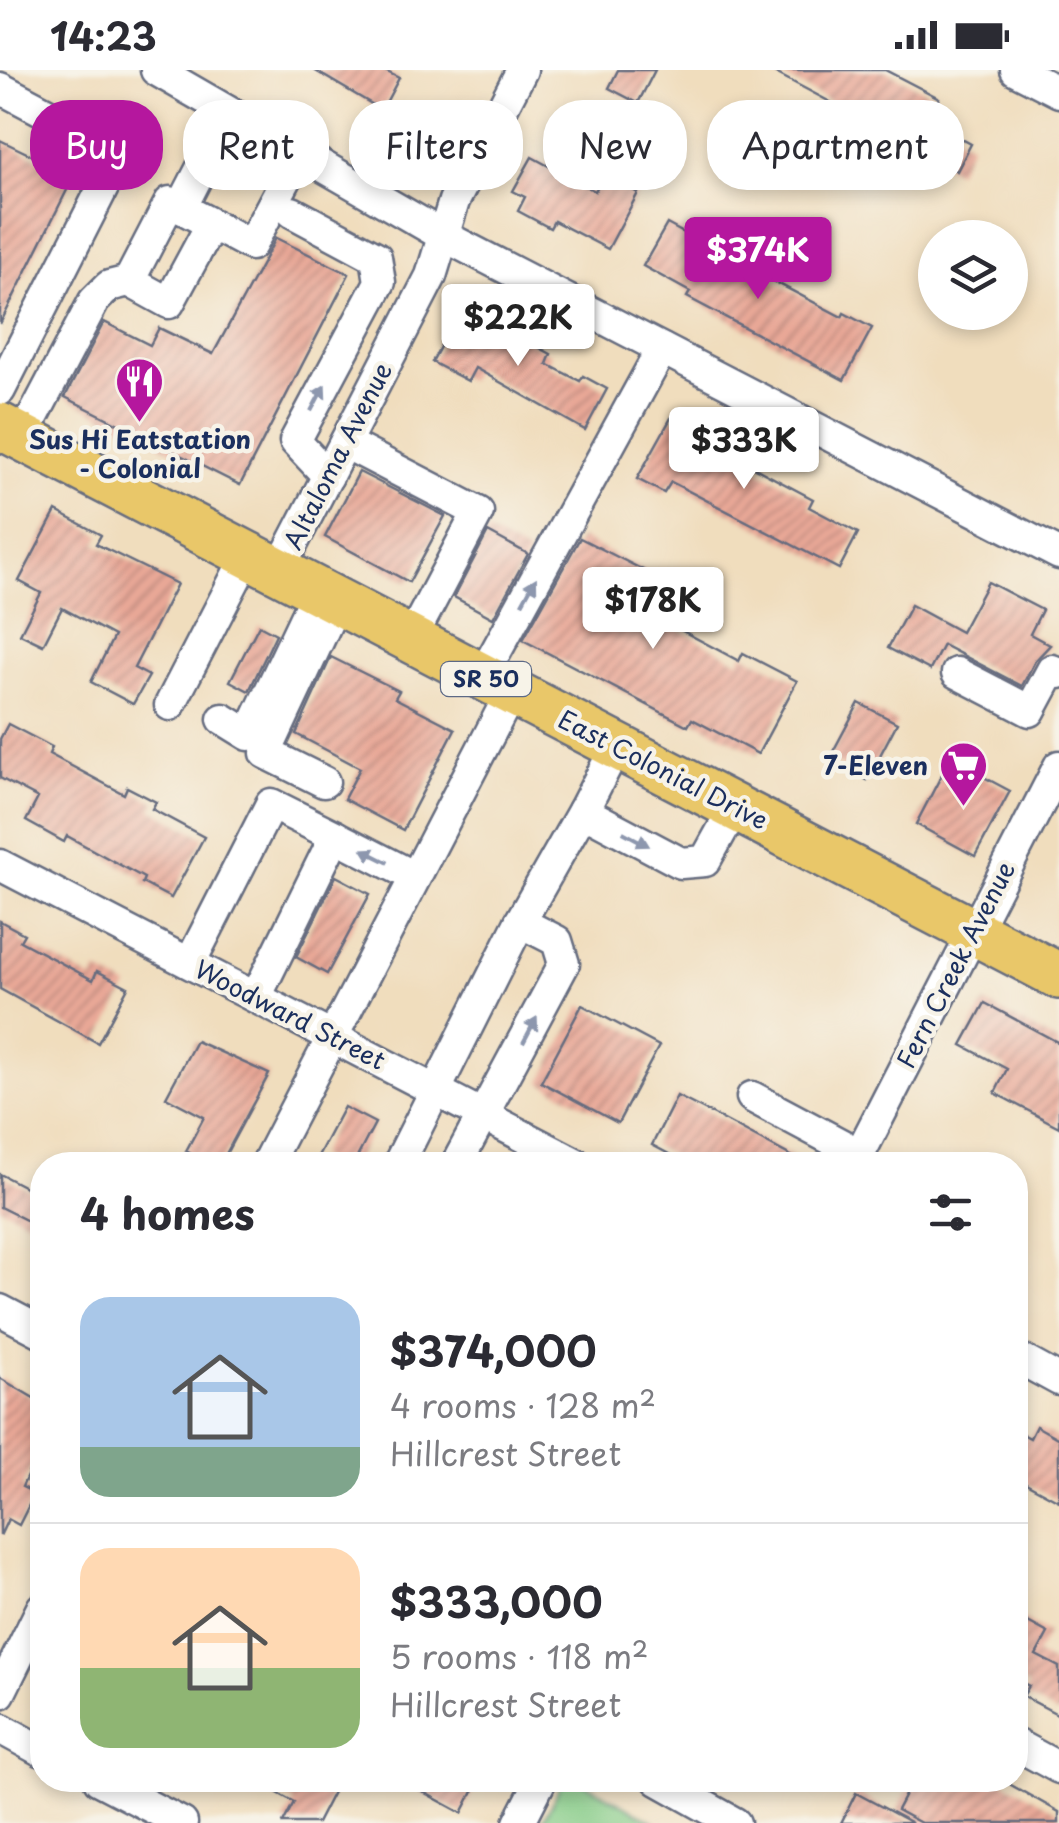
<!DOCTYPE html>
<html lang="en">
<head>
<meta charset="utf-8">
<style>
	body { margin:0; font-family:"Playpen Sans",sans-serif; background:#f7f7f7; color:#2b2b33; height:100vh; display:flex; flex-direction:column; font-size:38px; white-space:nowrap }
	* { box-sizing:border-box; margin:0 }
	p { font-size:32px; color:#7c7c81 }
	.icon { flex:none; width:55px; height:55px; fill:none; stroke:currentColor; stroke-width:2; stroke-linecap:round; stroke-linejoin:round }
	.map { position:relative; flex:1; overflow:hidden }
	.details { position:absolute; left:30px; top:1082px; width:998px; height:640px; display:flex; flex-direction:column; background:#fff; border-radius:40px; box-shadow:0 5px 15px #0003 }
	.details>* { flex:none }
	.banner { position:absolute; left:30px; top:30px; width:1000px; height:90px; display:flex; gap:20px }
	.fabs { position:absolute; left:918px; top:150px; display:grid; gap:20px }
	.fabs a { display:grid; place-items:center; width:110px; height:110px; border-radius:50%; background:#fff; box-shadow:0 5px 15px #0003; font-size:50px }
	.price { position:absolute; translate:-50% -85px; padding:0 22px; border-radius:10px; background:#fff; color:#222; font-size:32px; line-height:65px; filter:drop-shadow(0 2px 5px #0008) }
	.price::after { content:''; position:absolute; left:50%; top:60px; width:30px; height:22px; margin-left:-15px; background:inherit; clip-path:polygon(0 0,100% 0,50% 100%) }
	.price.active { background:#b5179e; color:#fff }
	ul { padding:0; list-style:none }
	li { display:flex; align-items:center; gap:30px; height:250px; padding:0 50px }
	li+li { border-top:2px solid #e1e1e2 }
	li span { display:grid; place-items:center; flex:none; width:280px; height:200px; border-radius:30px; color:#555 }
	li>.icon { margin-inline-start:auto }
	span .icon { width:120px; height:120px; fill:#fffc; stroke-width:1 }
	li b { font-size:42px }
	h2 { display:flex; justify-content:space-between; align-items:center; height:120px; padding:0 50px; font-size:42px }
	.tag { padding:0 35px; border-radius:40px; background:#fff; box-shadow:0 5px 15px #0003; font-size:35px; line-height:90px }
	.tag.active { background:#b5179e; color:#fff }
	.status { display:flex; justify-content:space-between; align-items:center; height:70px; padding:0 50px; background:#fff; direction:ltr }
	.status svg { height:28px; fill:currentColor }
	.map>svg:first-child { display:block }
	.green { fill:#85cc88; stroke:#507e73; stroke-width:2.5 }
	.building { fill:url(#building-hatch) }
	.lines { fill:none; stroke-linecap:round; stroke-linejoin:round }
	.minor-casing { stroke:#666c7f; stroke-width:35 }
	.highway-casing { stroke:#666c7f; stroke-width:50 }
	.minor { stroke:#fff; stroke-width:30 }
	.highway { stroke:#e9c769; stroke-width:45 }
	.oneway { fill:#8d97ae }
	.labels { text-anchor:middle; stroke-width:9; stroke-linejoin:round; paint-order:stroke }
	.shield { fill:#f7f3e8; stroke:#5d6a87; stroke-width:2.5 }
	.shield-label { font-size:22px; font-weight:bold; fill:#1b2f5e }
	.poi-label { font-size:25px; font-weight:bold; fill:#1b2f5e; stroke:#f7f3e8 }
	.street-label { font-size:25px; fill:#1b2f5e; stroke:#f7f3e8 }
</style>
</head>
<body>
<div class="status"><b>14:23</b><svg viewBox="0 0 49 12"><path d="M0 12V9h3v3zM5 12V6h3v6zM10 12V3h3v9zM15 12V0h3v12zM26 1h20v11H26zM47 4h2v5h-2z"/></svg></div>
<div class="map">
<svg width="1059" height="1753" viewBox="0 0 1059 1753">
	<defs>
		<pattern id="building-hatch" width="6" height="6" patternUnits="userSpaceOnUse" patternTransform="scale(2.5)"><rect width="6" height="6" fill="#e9a897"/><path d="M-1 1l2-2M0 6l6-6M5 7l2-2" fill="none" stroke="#bc897e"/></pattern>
	</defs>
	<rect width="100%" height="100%" fill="#f7f3e8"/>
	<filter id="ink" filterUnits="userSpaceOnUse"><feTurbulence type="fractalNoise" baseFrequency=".01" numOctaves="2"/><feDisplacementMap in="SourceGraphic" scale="20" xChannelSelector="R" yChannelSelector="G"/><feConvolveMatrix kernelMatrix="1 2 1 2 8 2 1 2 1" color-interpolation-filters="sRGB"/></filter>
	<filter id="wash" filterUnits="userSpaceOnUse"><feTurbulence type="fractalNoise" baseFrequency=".0048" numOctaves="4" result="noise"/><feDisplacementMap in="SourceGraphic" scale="40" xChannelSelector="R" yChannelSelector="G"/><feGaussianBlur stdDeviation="2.25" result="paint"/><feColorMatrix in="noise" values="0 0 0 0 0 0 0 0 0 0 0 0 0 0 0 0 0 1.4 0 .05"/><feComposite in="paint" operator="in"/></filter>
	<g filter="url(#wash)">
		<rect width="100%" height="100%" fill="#f0ddbd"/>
		<path class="green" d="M564,1710H578L656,1753H541Z"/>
		<g id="blocks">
			<g class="building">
				<path d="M314,0H383L399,8L382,40Z"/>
				<path d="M618,0H655L638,33L609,18Z"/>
				<path d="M770,0H885L939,28L927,50L971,74L957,101L925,84L928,79L867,47L863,54L832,38L834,34Z"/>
				<path d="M0,70L74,106L0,254Z"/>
				<path d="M532,87L595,121L604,105L638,123L608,179L554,151L550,158L518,141L525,127L513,121Z"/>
				<path d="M667,154L713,179L716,174L744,188L741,194L842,247L844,243L872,258L844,310L687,227L690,222L643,196Z"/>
				<path d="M276,168L349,204L240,415L65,327L104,252L150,275L159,258L213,284Z"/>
				<path d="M459,241L508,267L510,262L551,284L547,294L580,311L583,306L607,319L585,360L475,298L468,311L432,292Z"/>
				<path d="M671,348L721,375L723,371L755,388L751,396L813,429L809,437L858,463L839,499L671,412L664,423L637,409Z"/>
				<path d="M359,402L445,446L409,512L325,467Z"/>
				<path d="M56,441L101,465L96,474L177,514L134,598L149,606L133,634L91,612L114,566L62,538L43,575L20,564L41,523L19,511Z"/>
				<path d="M488,462L528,484L493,548L454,527Z"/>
				<path d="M580,468L649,503L632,534L739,591L743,583L797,611L758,684L692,649L688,656L523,570Z"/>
				<path d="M988,512L1042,540L1030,564L1050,575L1035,591L1022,616L943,575L930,600L888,578L911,535L961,562Z"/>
				<path d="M259,555L276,564L249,621L230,611Z"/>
				<path d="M331,587L399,621L395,628L455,659L403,760L344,729L360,698L296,664Z"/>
				<path d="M859,633L897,653L867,710L829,689Z"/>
				<path d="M8,654L52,677L49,684L124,724L127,717L156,732L152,739L204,767L171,828L142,813L144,808L67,766L64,772L26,751L38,728L0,708V669Z"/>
				<path d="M950,689L1010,721L975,786L916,754Z"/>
				<path d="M336,806L370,824L327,904L296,887Z"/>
				<path d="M0,851L24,864L20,871L93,910L97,901L128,917L98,973L0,919Z"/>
				<path d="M985,933L1059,973V1057L995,1023L1007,999L962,975Z"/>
				<path d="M582,935L659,976L618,1053L541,1012Z"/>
				<path d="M196,971L269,1004L220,1095H213L186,1081L204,1047L166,1027Z"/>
				<path d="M677,1026L724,1050L808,1095H690L652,1075Z"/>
				<path d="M344,1037L375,1053L353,1095H334L318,1086Z"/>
				<path d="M0,1104L42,1126V1158L0,1137Z"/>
				<path d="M0,1308L42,1333V1373L22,1417L35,1423L19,1455L8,1449L0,1466Z"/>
				<path d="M1036,1356L1059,1369V1431L1015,1407V1360L1030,1368Z"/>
				<path d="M1015,1545L1048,1563L1036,1585L1059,1597V1645L1023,1626L1029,1616L1021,1612L1015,1624Z"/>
				<path d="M254,1710H316L334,1720L317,1753H283L294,1732Z"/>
				<path d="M401,1710H479L462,1743Z"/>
				<path d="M913,1710H1002L1059,1742V1753H921L897,1740Z"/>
				<path d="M856,1723L912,1753H841Z"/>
			</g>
		</g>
	</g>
	<g filter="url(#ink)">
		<use href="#blocks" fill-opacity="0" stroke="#666c7f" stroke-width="2.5"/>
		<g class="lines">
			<defs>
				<g id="minor">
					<path d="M156,0L444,166L1059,484"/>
					<path d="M1016,0L1059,22"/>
					<path d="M0,18L121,82L0,320"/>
					<path d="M181,138L230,43"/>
					<path d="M292,142L376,187L380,212L295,371L328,406"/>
					<path d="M129,211L169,233L211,155"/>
					<path d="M22,368L94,231L109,216L129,211L170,132L251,175L300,83"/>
					<path d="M345,373L478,442L411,569"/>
					<path d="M279,500L431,206L454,131L522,0"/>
					<path d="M957,603L1030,641L1052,600L1059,603"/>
					<path d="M482,607L662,279"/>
					<path d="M170,635L248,484"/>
					<path d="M223,649L249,665L318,520"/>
					<path d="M616,677L583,741L681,793L705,791L735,737"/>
					<path d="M324,712L266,683L337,531"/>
					<path d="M335,766L415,807"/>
					<path d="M0,795L579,1095"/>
					<path d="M190,893L271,734L335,766L256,927"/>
					<path d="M752,1027L859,1084"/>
					<path d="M266,1095L511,623"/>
					<path d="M398,1095L520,852L583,741"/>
					<path d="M456,1095L564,894L557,871L520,852"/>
					<path d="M854,1095L1059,696"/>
					<path d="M0,1240L42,1262"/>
					<path d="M1015,1286L1059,1310"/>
					<path d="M0,1623L42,1538"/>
					<path d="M0,1658L42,1681"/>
					<path d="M1015,1674L1059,1698"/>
					<path d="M99,1710L182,1753"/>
					<path d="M658,1710L735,1753"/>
					<path d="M519,1753L541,1710"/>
				</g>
				<path id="highway" d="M0,356L1059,906"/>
			</defs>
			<use href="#minor" class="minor-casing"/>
			<use href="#highway" class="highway-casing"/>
			<use href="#minor" class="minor"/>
			<use href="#highway" class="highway"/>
		</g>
		<defs><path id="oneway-solid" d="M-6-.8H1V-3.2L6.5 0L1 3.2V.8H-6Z" transform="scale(2.5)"/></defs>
		<g class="oneway">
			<use href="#oneway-solid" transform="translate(318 328) rotate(-62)"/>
			<use href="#oneway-solid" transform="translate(529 521) rotate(-61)"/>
			<use href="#oneway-solid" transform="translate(636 769) rotate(28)"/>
			<use href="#oneway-solid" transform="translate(375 786) rotate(-153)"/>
			<use href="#oneway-solid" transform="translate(530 960) rotate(-62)"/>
		</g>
	</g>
	<defs>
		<symbol id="restaurant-pin" viewBox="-11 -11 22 30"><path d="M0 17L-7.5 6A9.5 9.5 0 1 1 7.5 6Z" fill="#b5179e" stroke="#f7f3e8"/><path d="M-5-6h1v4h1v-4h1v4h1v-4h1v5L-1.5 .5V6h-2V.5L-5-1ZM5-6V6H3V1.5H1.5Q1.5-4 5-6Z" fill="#fff"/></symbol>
		<symbol id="supermarket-pin" viewBox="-11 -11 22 30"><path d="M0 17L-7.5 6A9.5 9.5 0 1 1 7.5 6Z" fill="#b5179e" stroke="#f7f3e8"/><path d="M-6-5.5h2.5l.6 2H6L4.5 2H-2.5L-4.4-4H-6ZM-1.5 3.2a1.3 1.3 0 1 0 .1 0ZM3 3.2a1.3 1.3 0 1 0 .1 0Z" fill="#fff"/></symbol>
	</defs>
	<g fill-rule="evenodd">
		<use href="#restaurant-pin" x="112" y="284" width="55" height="75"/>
		<use href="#supermarket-pin" x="936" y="668" width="55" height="75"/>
	</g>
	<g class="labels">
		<rect class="shield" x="441" y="592" width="90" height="34" rx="8"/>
		<g class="shield-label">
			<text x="486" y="617">SR 50</text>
		</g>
		<g class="poi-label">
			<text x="140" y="379">Sus Hi Eatstation<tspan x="140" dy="29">- Colonial</tspan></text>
			<text x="928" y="705" text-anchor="end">7-Eleven</text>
		</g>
		<g class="street-label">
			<text transform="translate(338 386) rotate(-63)" y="9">Altaloma Avenue</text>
			<text transform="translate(663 700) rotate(27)" y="9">East Colonial Drive</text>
			<text transform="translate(956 895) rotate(-63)" y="9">Fern Creek Avenue</text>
			<text transform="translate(290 945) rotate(27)" y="9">Woodward Street</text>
		</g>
	</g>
</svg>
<div class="fabs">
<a><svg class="icon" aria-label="layers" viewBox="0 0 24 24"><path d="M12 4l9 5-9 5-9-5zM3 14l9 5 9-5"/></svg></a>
</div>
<b class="price active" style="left:758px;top:232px">$374K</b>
<b class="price" style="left:518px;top:299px">$222K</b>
<b class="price" style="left:744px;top:422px">$333K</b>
<b class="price" style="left:653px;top:582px">$178K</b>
<div class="banner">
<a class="tag active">Buy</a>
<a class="tag">Rent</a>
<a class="tag">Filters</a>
<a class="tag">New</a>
<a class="tag">Apartment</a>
</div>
<section class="details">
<h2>4 homes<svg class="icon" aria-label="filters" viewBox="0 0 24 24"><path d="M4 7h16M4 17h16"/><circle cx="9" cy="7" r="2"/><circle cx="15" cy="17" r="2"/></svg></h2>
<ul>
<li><span style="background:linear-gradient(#a9c7e8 75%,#7fa58c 0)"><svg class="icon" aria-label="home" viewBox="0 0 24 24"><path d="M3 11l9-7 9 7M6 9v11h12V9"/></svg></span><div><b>$374,000</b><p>4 rooms · 128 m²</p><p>Hillcrest Street</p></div></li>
<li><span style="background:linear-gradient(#ffd9b3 60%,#8fb573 0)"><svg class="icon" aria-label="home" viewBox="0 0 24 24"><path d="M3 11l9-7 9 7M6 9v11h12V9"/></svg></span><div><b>$333,000</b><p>5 rooms · 118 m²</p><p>Hillcrest Street</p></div></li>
</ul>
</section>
</div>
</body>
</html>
